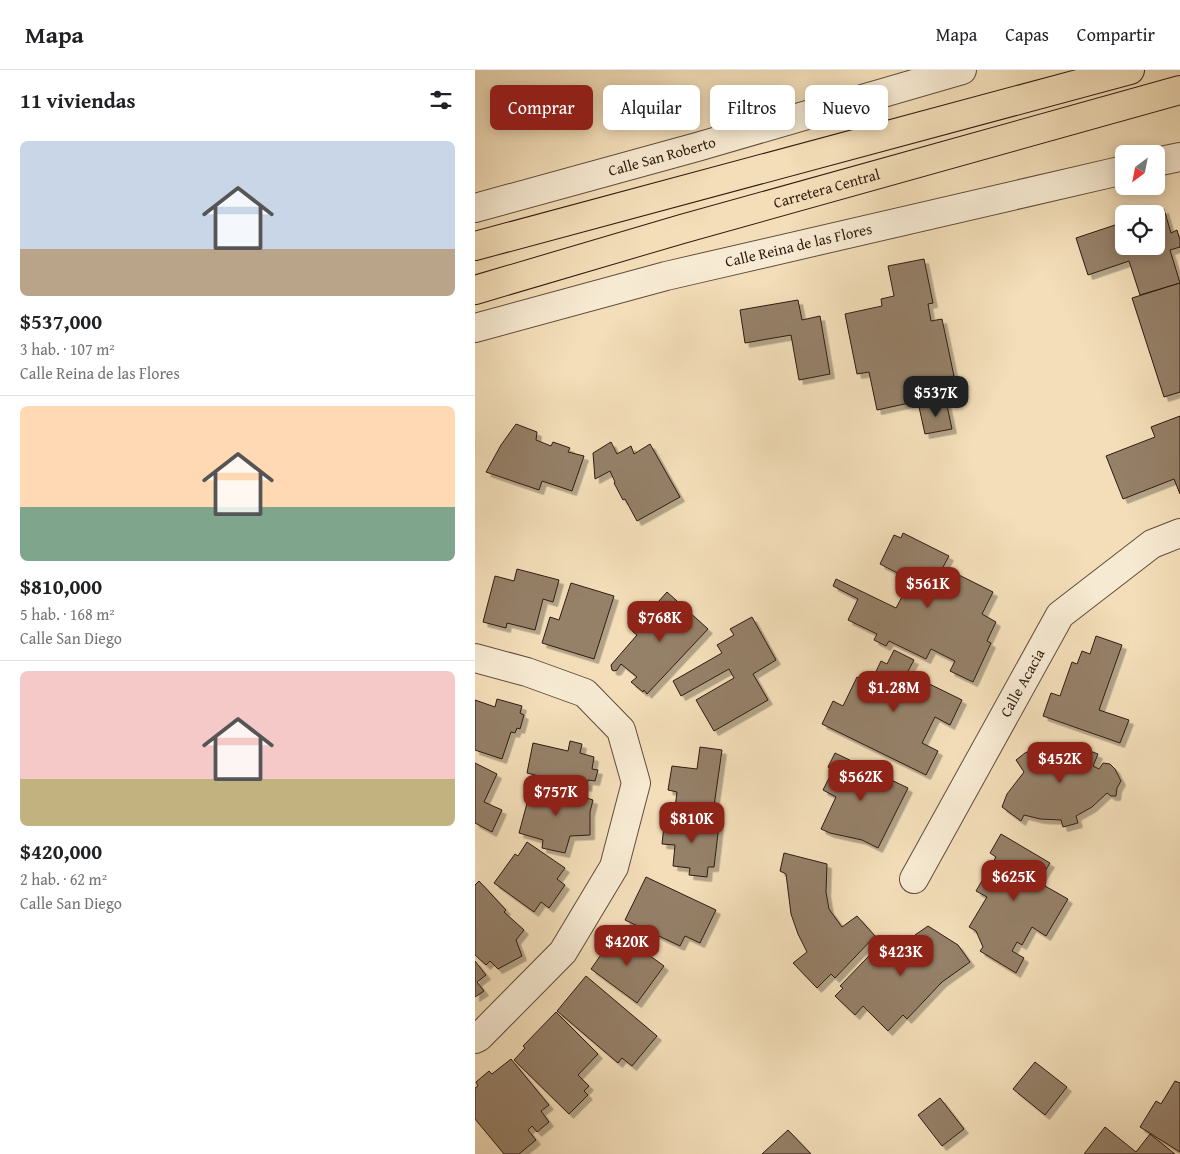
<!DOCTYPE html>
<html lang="es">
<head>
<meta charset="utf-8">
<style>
	body { margin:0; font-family:"Gentium Book Plus",serif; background:#f2f2f2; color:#202124; height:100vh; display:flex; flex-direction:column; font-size:19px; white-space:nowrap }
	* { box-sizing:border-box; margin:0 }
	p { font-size:16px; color:#757577 }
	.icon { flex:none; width:28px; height:28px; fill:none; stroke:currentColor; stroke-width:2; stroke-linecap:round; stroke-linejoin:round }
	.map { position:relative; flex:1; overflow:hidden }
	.panel { display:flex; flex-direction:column; background:#fff; width:475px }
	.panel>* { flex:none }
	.hud { position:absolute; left:15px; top:15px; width:475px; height:45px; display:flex; gap:10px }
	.needle { width:32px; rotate:212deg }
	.buttons { position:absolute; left:640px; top:75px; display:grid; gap:10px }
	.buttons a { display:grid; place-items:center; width:50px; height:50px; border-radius:8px; background:#fff; box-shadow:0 2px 12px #0003; font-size:25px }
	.price { position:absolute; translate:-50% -42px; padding:0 11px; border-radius:10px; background:#8f2418; color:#fff; font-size:16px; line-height:32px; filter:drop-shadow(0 1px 2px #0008) }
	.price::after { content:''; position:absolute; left:50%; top:30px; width:15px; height:11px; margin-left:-8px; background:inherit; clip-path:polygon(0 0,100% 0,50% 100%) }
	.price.on { background:#222; color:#fff }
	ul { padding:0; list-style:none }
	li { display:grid; align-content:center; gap:10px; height:265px; padding:0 20px }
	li+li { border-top:1px solid #e0e0e0 }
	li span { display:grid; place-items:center; height:155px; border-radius:8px; color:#555 }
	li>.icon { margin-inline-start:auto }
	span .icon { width:90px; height:90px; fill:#fffc; stroke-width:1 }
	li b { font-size:21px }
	h2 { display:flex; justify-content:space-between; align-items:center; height:60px; padding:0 20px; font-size:21px }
	.tag { padding:0 18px; border-radius:8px; background:#fff; box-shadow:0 2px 12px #0003; font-size:18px; line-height:45px }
	.tag.on { background:#8f2418; color:#fff }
	header { display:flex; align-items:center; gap:30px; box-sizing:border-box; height:70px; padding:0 25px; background:#fff; border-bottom:1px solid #e0e0e0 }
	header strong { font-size:24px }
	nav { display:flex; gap:28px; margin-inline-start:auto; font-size:18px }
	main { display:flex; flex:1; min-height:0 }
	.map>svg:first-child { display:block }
	.building { fill:#958068; stroke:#301b11; filter:url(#shadow) }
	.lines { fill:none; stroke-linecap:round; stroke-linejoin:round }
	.minor-casing { stroke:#614c3b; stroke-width:30 }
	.motorway-casing { stroke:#301b11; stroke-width:30 }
	.minor { stroke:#f7ead2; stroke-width:28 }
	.motorway { stroke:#f3deb9; stroke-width:28 }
	.labels { text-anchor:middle; stroke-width:5; stroke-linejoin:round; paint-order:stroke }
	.street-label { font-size:15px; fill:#301b11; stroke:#f7ead2 }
</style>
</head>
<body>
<header>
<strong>Mapa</strong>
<nav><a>Mapa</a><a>Capas</a><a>Compartir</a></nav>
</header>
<main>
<section class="panel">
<h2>11 viviendas<svg class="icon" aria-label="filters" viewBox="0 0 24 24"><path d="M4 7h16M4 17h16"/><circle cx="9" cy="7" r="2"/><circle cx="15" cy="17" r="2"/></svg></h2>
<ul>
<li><span style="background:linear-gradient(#c9d6e8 70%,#b9a48a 0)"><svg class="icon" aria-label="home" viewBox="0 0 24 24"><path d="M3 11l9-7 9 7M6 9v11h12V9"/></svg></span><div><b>$537,000</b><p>3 hab. · 107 m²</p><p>Calle Reina de las Flores</p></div></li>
<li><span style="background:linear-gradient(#ffd9b3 65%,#7fa58c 0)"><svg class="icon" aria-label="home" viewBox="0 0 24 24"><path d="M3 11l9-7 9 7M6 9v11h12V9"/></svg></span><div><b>$810,000</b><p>5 hab. · 168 m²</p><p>Calle San Diego</p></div></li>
<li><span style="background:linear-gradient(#f6c9c9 70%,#c2b280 0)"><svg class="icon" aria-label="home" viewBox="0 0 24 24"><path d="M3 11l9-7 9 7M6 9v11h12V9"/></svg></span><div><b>$420,000</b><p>2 hab. · 62 m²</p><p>Calle San Diego</p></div></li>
</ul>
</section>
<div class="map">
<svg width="705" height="1084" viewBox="0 0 705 1084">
	<defs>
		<filter id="shadow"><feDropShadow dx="4.5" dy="4.5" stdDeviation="0" flood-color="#0004"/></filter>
	</defs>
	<rect width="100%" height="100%" fill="#f3deb9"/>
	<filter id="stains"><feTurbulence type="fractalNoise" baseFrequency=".004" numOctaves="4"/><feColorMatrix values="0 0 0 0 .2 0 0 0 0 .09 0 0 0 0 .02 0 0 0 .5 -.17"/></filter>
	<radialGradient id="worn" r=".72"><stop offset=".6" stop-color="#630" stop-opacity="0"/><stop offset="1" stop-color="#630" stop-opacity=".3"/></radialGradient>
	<g class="building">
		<path d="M689,139L696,163L702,160L705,170V177L695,180L705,213L665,225L654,191L613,205L601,168L649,152V176H681V144H675Z"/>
		<path d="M449,189L458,233L453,234L456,251L467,249L479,306L444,312L448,330L402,340L394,302L382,304L370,244L407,236L406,229L419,226L413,196Z"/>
		<path d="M705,213V322L689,327L657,228Z"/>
		<path d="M323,230L327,250L345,246L355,304L324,310L316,265L270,273L265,240Z"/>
		<path d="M471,331L477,359L450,364L444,337Z"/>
		<path d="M705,346V424L699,409L648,429L631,386L680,367L676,357Z"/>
		<path d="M41,354L62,362L61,370L76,376L78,372L95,378L93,382L109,386L97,421L67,411L64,420L11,402L26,375Z"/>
		<path d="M136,372L142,384L156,376L159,384L175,374L205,427L162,451L150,429L148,430L139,413L140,412L135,401L120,409L118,383Z"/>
		<path d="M428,463L474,486L468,497L518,522L507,544L521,552L512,571L516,573L498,612L475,601L480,591L456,579L451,589L414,571L411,576L399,570L402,564L373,550L383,529L358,516L361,509L421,538L436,510L405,494L419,465L426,468Z"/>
		<path d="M42,499L84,510L78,532L68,529L60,560L32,553L31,558L8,552L20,506L39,511Z"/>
		<path d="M96,513L139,526L119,589L67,573L75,547L84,550Z"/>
		<path d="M192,522L233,559L172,624L169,620L168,622L156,612L162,607L146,594L142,600L139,601L137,600L136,595L162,565L157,561Z"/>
		<path d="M277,547L301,590L278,604L293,630L239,661L221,630L259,608L254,599L206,626L198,611L247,583L242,575L259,565L255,559Z"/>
		<path d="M621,566L647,575L624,640L654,650L645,673L568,646L576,623L585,626L597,592L602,594L607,581L615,584Z"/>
		<path d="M419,580L439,590L432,603L487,630L475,655L460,647L447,673L463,681L451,705L347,654L358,631L368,636L382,607L395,614L406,591L412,594Z"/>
		<path d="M22,629L47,636L45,643L49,645L45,659L42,658L40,663L36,662L27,689L0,680V630L20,637Z"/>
		<path d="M95,671L107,674L105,683L119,687L117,699L123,700L120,711L113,710L112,717L98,713L96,720L87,717L88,712L52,703L58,673L93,681Z"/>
		<path d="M582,673L596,674L623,684L618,696L624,699L628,693L635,694L640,699L646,711L642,718L641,726H636L632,723L617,737L601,746L603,753L588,757L586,750L565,749L549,745L546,751L527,737L532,724L549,702L541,690L550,683L566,676Z"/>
		<path d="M225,677L247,680L238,743L200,738L202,722L193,720L197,696L222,699Z"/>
		<path d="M360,683L433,718L403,778L387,770L355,763L346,759L361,727L348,720L358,700L353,697Z"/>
		<path d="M0,693L22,704L9,732L27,740L17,762L0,753Z"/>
		<path d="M58,711L118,730L115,742V765L95,766L90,783L67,778L68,770L44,763Z"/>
		<path d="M190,746L223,749V753L244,755L239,797H233L232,807L214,805L215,798L198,796L200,775L187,774Z"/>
		<path d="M526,764L575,793L563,812L593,829L571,866L557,857L547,875L542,872L537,881L549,888L541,903L505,881L508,877L501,861L494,857L512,827L501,821L521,787L515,783Z"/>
		<path d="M52,772L90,798L82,809L90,815L74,838L66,832L59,842L19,813L40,784L43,786Z"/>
		<path d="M309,783L352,794L351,822L354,839L367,857L382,846L400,866L360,908L356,904L342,918L318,893L332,882L323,864L316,844L311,804L305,801Z"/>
		<path d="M171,807L241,840L225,873L210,866L205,876L150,850Z"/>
		<path d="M4,811L31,840L29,842L49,860L41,870L47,886L23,899L15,891L11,895L0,885V815Z"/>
		<path d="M453,856L483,875L495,892L467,912L432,949L428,945L413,961L388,936L380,945L360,926L368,918L365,916L413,866L423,875L426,871L436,881L439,877L444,881L448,877L440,865Z"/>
		<path d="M142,862L189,896L162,933L116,899Z"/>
		<path d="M0,891L11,905L2,912L9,921L0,927Z"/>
		<path d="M111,906L182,966L157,996L147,988L143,993L82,941Z"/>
		<path d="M81,942L123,984L103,1005L114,1016L109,1021L113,1025L94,1044L39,990L50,978L48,976Z"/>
		<path d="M36,989L74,1035L66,1041L74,1052L62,1062L57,1056L53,1060L61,1070L44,1084H29L0,1049V1018L3,1016L1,1012L14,1001L17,1004Z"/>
		<path d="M560,992L592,1017L570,1045L538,1019Z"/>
		<path d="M700,1011L705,1013V1082L665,1057L681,1031L686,1034Z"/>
		<path d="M465,1028L489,1059L467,1076L443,1045Z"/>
		<path d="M630,1057L661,1082L675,1064L700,1084H609Z"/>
		<path d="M313,1060L336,1084H287Z"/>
	</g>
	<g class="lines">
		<defs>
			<g id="minor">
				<path d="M681,92L705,87"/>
				<path id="s1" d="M0,138L222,77L487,0"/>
				<path id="s2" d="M0,258L191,206L649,100"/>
				<path d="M0,588L52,602L110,623L146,660L161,713L139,797L88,882L4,967L0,969"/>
				<path id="s3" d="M439,809L585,545L677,474L705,463"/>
			</g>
			<g id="motorway">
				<path d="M0,176L655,0"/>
				<path id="s4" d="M0,220L207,159L705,20"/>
			</g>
		</defs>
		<use href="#minor" class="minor-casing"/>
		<use href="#motorway" class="motorway-casing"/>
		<use href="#minor" class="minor"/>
		<use href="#motorway" class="motorway"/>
	</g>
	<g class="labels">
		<g class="street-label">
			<text dy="5" stroke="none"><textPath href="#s1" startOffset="194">Calle San Roberto</textPath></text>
			<text dy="5" stroke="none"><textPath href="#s4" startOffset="366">Carretera Central</textPath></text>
			<text dy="5" stroke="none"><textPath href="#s2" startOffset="334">Calle Reina de las Flores</textPath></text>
			<text dy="5" stroke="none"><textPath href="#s3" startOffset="224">Calle Acacia</textPath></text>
		</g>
	</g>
	<rect width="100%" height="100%" filter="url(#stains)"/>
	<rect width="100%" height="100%" fill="url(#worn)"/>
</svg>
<div class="buttons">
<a><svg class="needle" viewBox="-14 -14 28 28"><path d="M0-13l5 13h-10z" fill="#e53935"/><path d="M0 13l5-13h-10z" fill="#757577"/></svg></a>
<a><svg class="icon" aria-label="locate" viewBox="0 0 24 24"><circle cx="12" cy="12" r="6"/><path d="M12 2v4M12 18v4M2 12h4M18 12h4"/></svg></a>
</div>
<b class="price on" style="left:461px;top:348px">$537K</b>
<b class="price" style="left:453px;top:539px">$561K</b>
<b class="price" style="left:185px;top:573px">$768K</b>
<b class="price" style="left:419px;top:643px">$1.28M</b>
<b class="price" style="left:585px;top:714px">$452K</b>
<b class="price" style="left:386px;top:732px">$562K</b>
<b class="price" style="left:81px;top:747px">$757K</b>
<b class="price" style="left:217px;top:774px">$810K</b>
<b class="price" style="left:539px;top:832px">$625K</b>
<b class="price" style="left:152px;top:897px">$420K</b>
<b class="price" style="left:426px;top:907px">$423K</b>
<div class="hud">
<a class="tag on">Comprar</a>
<a class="tag">Alquilar</a>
<a class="tag">Filtros</a>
<a class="tag">Nuevo</a>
</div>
</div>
</main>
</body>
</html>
